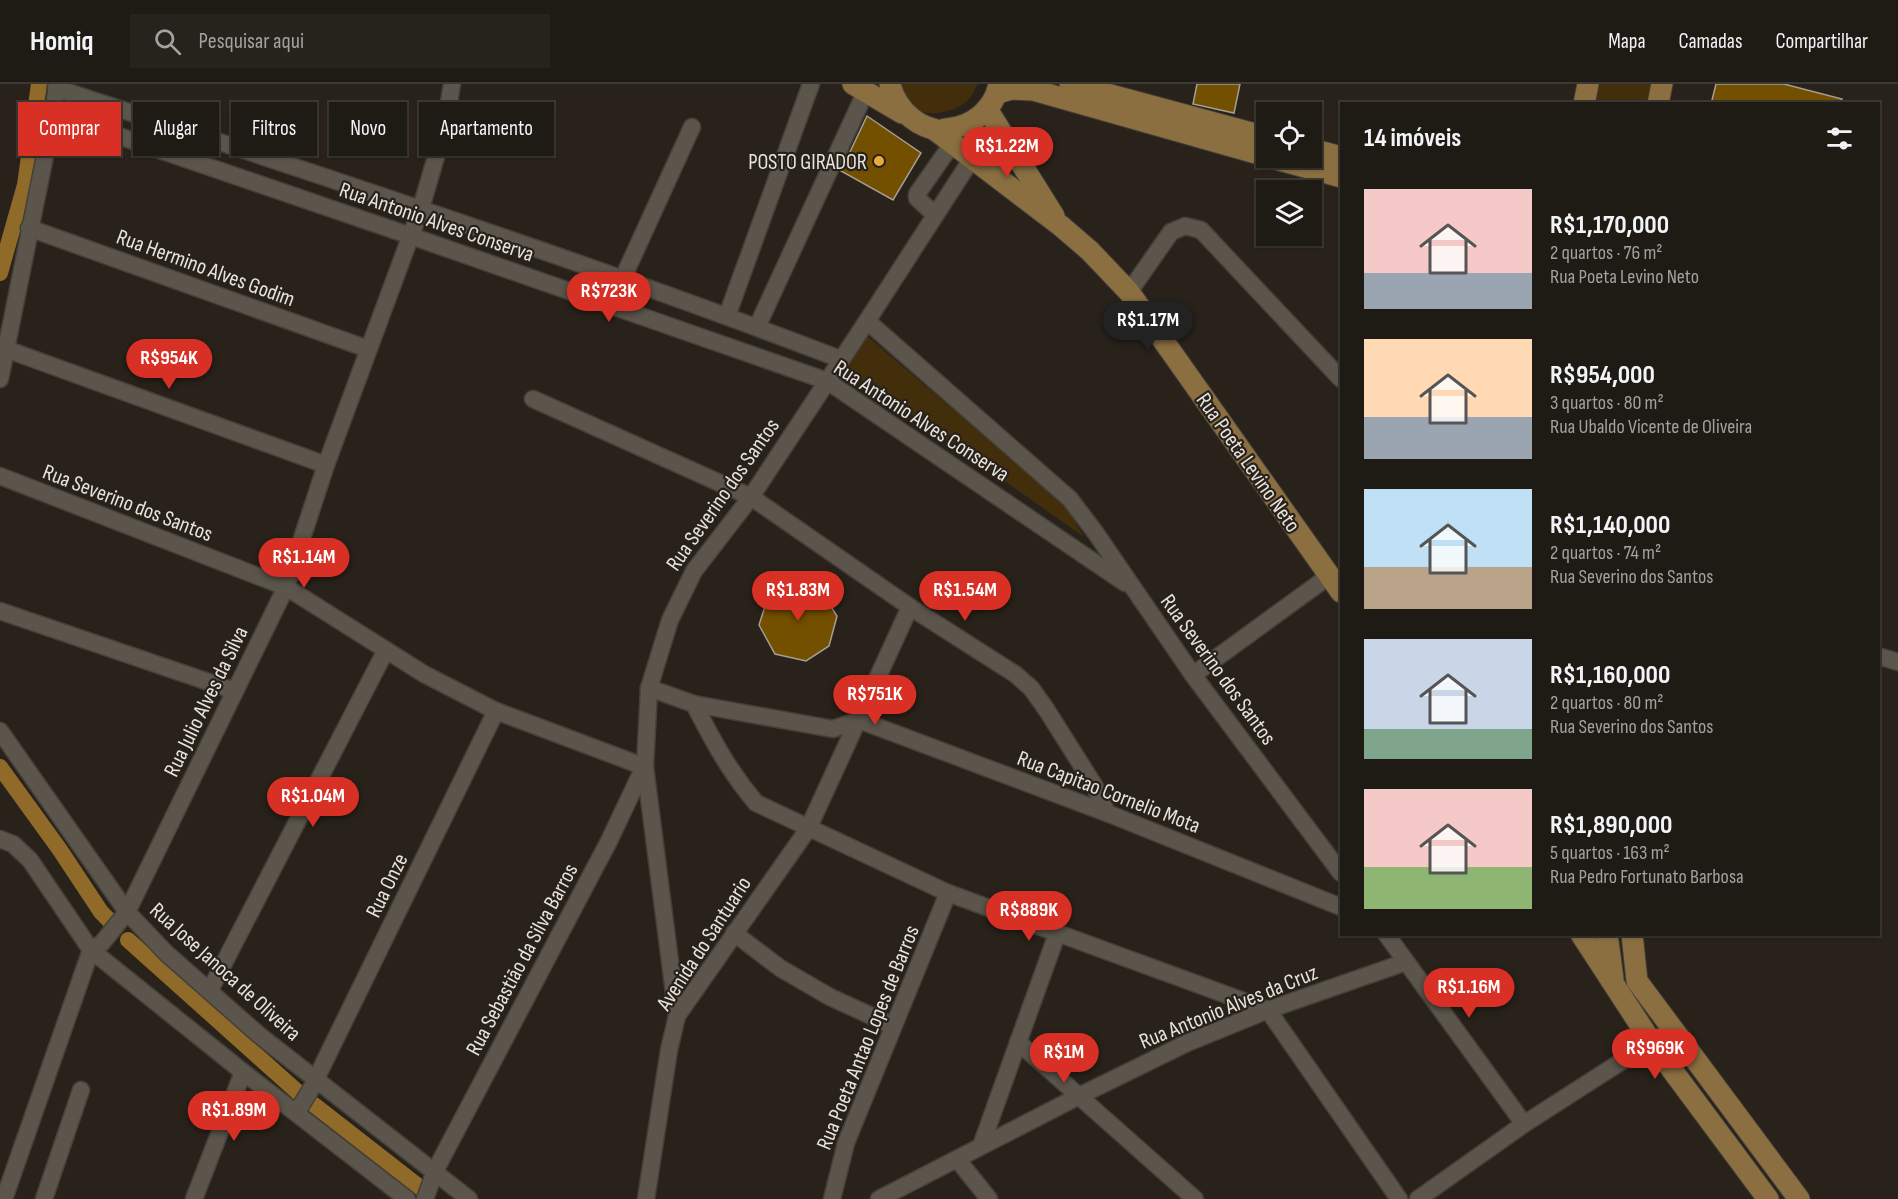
<!DOCTYPE html>
<html lang="pt">
<head>
<meta charset="utf-8">
<style>
	body { margin:0; font-family:"Sofia Sans Condensed",sans-serif; background:#26231d; color:#f1f3f6; height:100vh; display:flex; flex-direction:column; font-size:22px; white-space:nowrap }
	* { box-sizing:border-box; margin:0 }
	p { font-size:20px; color:#a1a1a0 }
	.icon { flex:none; width:33px; height:33px; fill:none; stroke:currentColor; stroke-width:2; stroke-linecap:round; stroke-linejoin:round }
	.map { position:relative; flex:1; overflow:hidden }
	.panel { position:absolute; left:1340px; top:18px; width:540px; height:834px; display:flex; flex-direction:column; background:#1e1a14; border-radius:0px; box-shadow:0 2px 4px #0004,0 0 0 2px #3c3834 }
	.panel>* { flex:none }
	.hud { position:absolute; left:18px; top:18px; width:570px; height:54px; display:flex; gap:12px }
	.controls { position:absolute; left:1256px; top:18px; display:grid; gap:12px }
	.controls a { display:grid; place-items:center; width:66px; height:66px; border-radius:0px; background:#1e1a14; box-shadow:0 2px 4px #0004,0 0 0 2px #3c3834; font-size:30px }
	.price { position:absolute; translate:-50% -51px; padding:0 14px; border-radius:21px; background:#d93025; color:#fff; font-size:20px; line-height:39px; filter:drop-shadow(0 2px 3px #0008) }
	.price::after { content:''; position:absolute; left:50%; top:36px; width:18px; height:14px; margin-left:-9px; background:inherit; clip-path:polygon(0 0,100% 0,50% 100%) }
	.price.on { background:#222; color:#fff }
	ul { padding:0; list-style:none }
	li { display:flex; align-items:center; gap:18px; height:150px; padding:0 24px }
	li span { display:grid; place-items:center; flex:none; width:168px; height:120px; border-radius:0px; color:#555 }
	li>.icon { margin-inline-start:auto }
	span .icon { width:72px; height:72px; fill:#fffc; stroke-width:1 }
	li b { font-size:26px }
	h2 { display:flex; justify-content:space-between; align-items:center; height:72px; padding:0 24px; font-size:26px }
	.pill { padding:0 21px; border-radius:0px; background:#1e1a14; box-shadow:0 2px 4px #0004,0 0 0 2px #3c3834; font-size:21px; line-height:54px }
	.pill.on { background:#d93025; color:#fff }
	header { display:flex; align-items:center; gap:36px; box-sizing:border-box; height:84px; padding:0 30px; background:#1e1a14; border-bottom:2px solid #3c3834 }
	header strong { font-size:28px }
	nav { display:flex; gap:33px; margin-inline-start:auto; font-size:21px }
	.search { width:420px; height:54px; background:#26231d; display:flex; align-items:center; gap:15px; box-sizing:border-box; padding:0 21px; border-radius:0px; color:#a1a1a0; font-size:22px }
	.map>svg:first-child { display:block }
	.green { fill:#422e0a }
	.lines { fill:none; stroke-linecap:round; stroke-linejoin:round }
	.canal { stroke:#906a28; stroke-width:16 }
	.building { fill:#734f00; stroke:#a59e94; stroke-width:1.5 }
	.minor-casing { stroke:#444039; stroke-width:19 }
	.major-casing { stroke:#444039; stroke-width:23 }
	.minor { stroke:#5b554c; stroke-width:16 }
	.major { stroke:#8b6f41; stroke-width:21 }
	.poi-dot { fill:#e9aa38; stroke:#28221a; stroke-width:2 }
	.labels { text-anchor:middle; stroke-width:4.5; stroke-linejoin:round; paint-order:stroke }
	.poi-label { font-size:22px; fill:#e7e3de; stroke:#28221a; text-anchor:end }
	.street-label { font-size:22px; fill:#e7e3de; stroke:#28221a }
</style>
</head>
<body>
<header>
<strong>Homiq</strong>
<div class="search"><svg class="icon" aria-label="search" viewBox="0 0 24 24"><circle cx="10" cy="10" r="6"/><path d="M15 15l6 6"/></svg>Pesquisar aqui</div>
<nav><a>Mapa</a><a>Camadas</a><a>Compartilhar</a></nav>
</header>
<div class="map">
<svg width="1898" height="1115" viewBox="0 0 1898 1115">
	<rect width="100%" height="100%" fill="#28221a"/>
	<g class="green">
		<path d="M895,0H978C975,5 972,12 968,16C955,28 927,35 914,23C907,16 901,7 895,0Z"/>
		<path d="M1596,0H1651L1646,19L1591,20Z"/>
		<path d="M866,251L1065,421L1084,453L847,286Z"/>
	</g>
	<g class="lines">
		<g class="canal">
			<path d="M0,189L25,101L39,0"/>
			<path d="M0,683L60,766L101,828L111,838"/>
			<path d="M128,856L301,1011"/>
			<path d="M313,1020L422,1105"/>
		</g>
	</g>
	<g class="building">
		<path d="M1197,0H1240L1234,29L1193,20Z"/>
		<path d="M1716,0H1784L1842,15L1841,20H1711Z"/>
		<path d="M867,32L921,69L893,116L841,87Z"/>
		<path d="M795,500L820,505L837,532L829,562L806,577L775,570L759,541L768,513Z"/>
	</g>
	<g class="lines">
		<defs>
			<g id="minor">
				<path d="M56,4C319,91 582,176 840,275"/>
				<path d="M53,32L110,49L411,152L827,297L1125,499"/>
				<path d="M935,131L917,114V110L952,60"/>
				<path d="M29,144L368,265"/>
				<path d="M623,194L692,43"/>
				<path d="M1129,208L1171,148L1185,142L1201,146L1341,295"/>
				<path d="M727,232L811,0"/>
				<path d="M867,237L971,76"/>
				<path d="M757,243L866,7"/>
				<path d="M0,263L326,381"/>
				<path d="M0,295L53,32L57,0"/>
				<path d="M533,315L751,413L910,523L1015,590L1031,604L1046,625L1094,701L1107,729"/>
				<path d="M0,392L286,503L424,590L496,627L645,683"/>
				<path d="M0,527L235,607"/>
				<path d="M1878,572L1898,578"/>
				<path d="M1193,591L1329,492"/>
				<path d="M649,604L694,620L833,645L859,636L1107,729L1341,823"/>
				<path d="M694,620C713,657 729,687 756,719L948,809L1268,926"/>
				<path d="M0,647L127,828L166,869L259,951L469,1115"/>
				<path d="M0,755L13,760L30,776L91,866L243,988L407,1115"/>
				<path d="M734,849L780,884L830,913L893,942"/>
				<path d="M1386,850L1524,1040"/>
				<path d="M91,866L102,859L127,828L286,503L326,381L421,124L445,42L452,0"/>
				<path d="M210,906L386,566"/>
				<path d="M1268,926L1399,1115"/>
				<path d="M677,932L645,683L649,604L670,536L694,487L751,413L867,237L1070,415L1095,448L1193,591L1341,789"/>
				<path d="M1018,958L1195,1115"/>
				<path d="M297,1028L311,1005L496,627"/>
				<path d="M981,1062L1057,850"/>
				<path d="M957,1075L989,1115"/>
				<path d="M4,1115L91,866"/>
				<path d="M44,1115L81,1006"/>
				<path d="M194,1115L243,988"/>
				<path d="M425,1115L435,1087L609,757L644,683"/>
				<path d="M646,1115L669,966L677,932L808,745L910,523"/>
				<path d="M832,1115L846,1059L948,809"/>
				<path d="M879,1115L1079,1012L1187,959L1268,926L1406,878"/>
				<path d="M1418,1115L1524,1040L1672,945"/>
			</g>
			<g id="major">
				<path d="M853,0L902,29"/>
				<path d="M890,0C895,21 911,39 933,45C937,47 942,46 946,45C972,43 994,26 999,0"/>
				<path d="M1070,0L1266,53"/>
				<path d="M997,9L1012,5L1033,6L1266,72"/>
				<path d="M1584,20L1588,0"/>
				<path d="M1658,20L1662,0"/>
				<path d="M987,25L1054,132"/>
				<path d="M935,46L1061,142L1090,167L1129,208L1341,508"/>
				<path d="M1311,65L1341,73"/>
				<path d="M1272,74L1341,93"/>
				<path d="M1581,850L1652,959L1768,1115"/>
				<path d="M1607,850L1613,895"/>
				<path d="M1632,850L1637,897L1799,1115"/>
			</g>
		</defs>
		<use href="#minor" class="minor-casing"/>
		<use href="#major" class="major-casing"/>
		<use href="#minor" class="minor"/>
		<use href="#major" class="major"/>
	</g>
	<circle class="poi-dot" cx="879" cy="77" r="6"/>
	<g class="labels">
		<g class="poi-label">
			<text x="867" y="85">POSTO GIRADOR</text>
		</g>
		<g class="street-label">
			<text transform="translate(437 137) rotate(19)" y="8">Rua Antonio Alves Conserva</text>
			<text transform="translate(206 183) rotate(20)" y="8">Rua Hermino Alves Godim</text>
			<text transform="translate(922 336) rotate(33)" y="8">Rua Antonio Alves Conserva</text>
			<text transform="translate(1249 378) rotate(55)" y="8">Rua Poeta Levino Neto</text>
			<text transform="translate(722 410) rotate(-55)" y="8">Rua Severino dos Santos</text>
			<text transform="translate(128 418) rotate(21)" y="8">Rua Severino dos Santos</text>
			<text transform="translate(1219 585) rotate(54)" y="8">Rua Severino dos Santos</text>
			<text transform="translate(205 617) rotate(-64)" y="8">Rua Julio Alves da Silva</text>
			<text transform="translate(1109 707) rotate(21)" y="8">Rua Capitao Cornelio Mota</text>
			<text transform="translate(386 801) rotate(-64)" y="8">Rua Onze</text>
			<text transform="translate(703 859) rotate(-57)" y="8">Avenida do Santuario</text>
			<text transform="translate(521 875) rotate(-62)" y="8">Rua Sebastião da Silva Barros</text>
			<text transform="translate(226 887) rotate(42)" y="8">Rua Jose Janoca de Oliveira</text>
			<text transform="translate(1228 922) rotate(-22)" y="8">Rua Antonio Alves da Cruz</text>
			<text transform="translate(867 953) rotate(-68)" y="8">Rua Poeta Antao Lopes de Barros</text>
		</g>
	</g>
</svg>
<div class="controls">
<a><svg class="icon" aria-label="locate" viewBox="0 0 24 24"><circle cx="12" cy="12" r="6"/><path d="M12 2v4M12 18v4M2 12h4M18 12h4"/></svg></a>
<a><svg class="icon" aria-label="layers" viewBox="0 0 24 24"><path d="M12 4l9 5-9 5-9-5zM3 14l9 5 9-5"/></svg></a>
</div>
<b class="price" style="left:1007px;top:94px">R$1.22M</b>
<b class="price" style="left:609px;top:239px">R$723K</b>
<b class="price on" style="left:1148px;top:268px">R$1.17M</b>
<b class="price" style="left:169px;top:306px">R$954K</b>
<b class="price" style="left:304px;top:505px">R$1.14M</b>
<b class="price" style="left:798px;top:538px">R$1.83M</b>
<b class="price" style="left:965px;top:538px">R$1.54M</b>
<b class="price" style="left:875px;top:642px">R$751K</b>
<b class="price" style="left:313px;top:744px">R$1.04M</b>
<b class="price" style="left:1029px;top:858px">R$889K</b>
<b class="price" style="left:1469px;top:935px">R$1.16M</b>
<b class="price" style="left:1655px;top:996px">R$969K</b>
<b class="price" style="left:1064px;top:1000px">R$1M</b>
<b class="price" style="left:234px;top:1058px">R$1.89M</b>
<div class="hud">
<a class="pill on">Comprar</a>
<a class="pill">Alugar</a>
<a class="pill">Filtros</a>
<a class="pill">Novo</a>
<a class="pill">Apartamento</a>
</div>
<section class="panel">
<h2>14 imóveis<svg class="icon" aria-label="filters" viewBox="0 0 24 24"><path d="M4 7h16M4 17h16"/><circle cx="9" cy="7" r="2"/><circle cx="15" cy="17" r="2"/></svg></h2>
<ul>
<li><span style="background:linear-gradient(#f6c9c9 70%,#9aa5b1 0)"><svg class="icon" aria-label="home" viewBox="0 0 24 24"><path d="M3 11l9-7 9 7M6 9v11h12V9"/></svg></span><div><b>R$1,170,000</b><p>2 quartos · 76 m²</p><p>Rua Poeta Levino Neto</p></div></li>
<li><span style="background:linear-gradient(#ffd9b3 65%,#9aa5b1 0)"><svg class="icon" aria-label="home" viewBox="0 0 24 24"><path d="M3 11l9-7 9 7M6 9v11h12V9"/></svg></span><div><b>R$954,000</b><p>3 quartos · 80 m²</p><p>Rua Ubaldo Vicente de Oliveira</p></div></li>
<li><span style="background:linear-gradient(#bfe0f5 65%,#b9a48a 0)"><svg class="icon" aria-label="home" viewBox="0 0 24 24"><path d="M3 11l9-7 9 7M6 9v11h12V9"/></svg></span><div><b>R$1,140,000</b><p>2 quartos · 74 m²</p><p>Rua Severino dos Santos</p></div></li>
<li><span style="background:linear-gradient(#c9d6e8 75%,#7fa58c 0)"><svg class="icon" aria-label="home" viewBox="0 0 24 24"><path d="M3 11l9-7 9 7M6 9v11h12V9"/></svg></span><div><b>R$1,160,000</b><p>2 quartos · 80 m²</p><p>Rua Severino dos Santos</p></div></li>
<li><span style="background:linear-gradient(#f6c9c9 65%,#8fb573 0)"><svg class="icon" aria-label="home" viewBox="0 0 24 24"><path d="M3 11l9-7 9 7M6 9v11h12V9"/></svg></span><div><b>R$1,890,000</b><p>5 quartos · 163 m²</p><p>Rua Pedro Fortunato Barbosa</p></div></li>
</ul>
</section>
</div>
</body>
</html>
